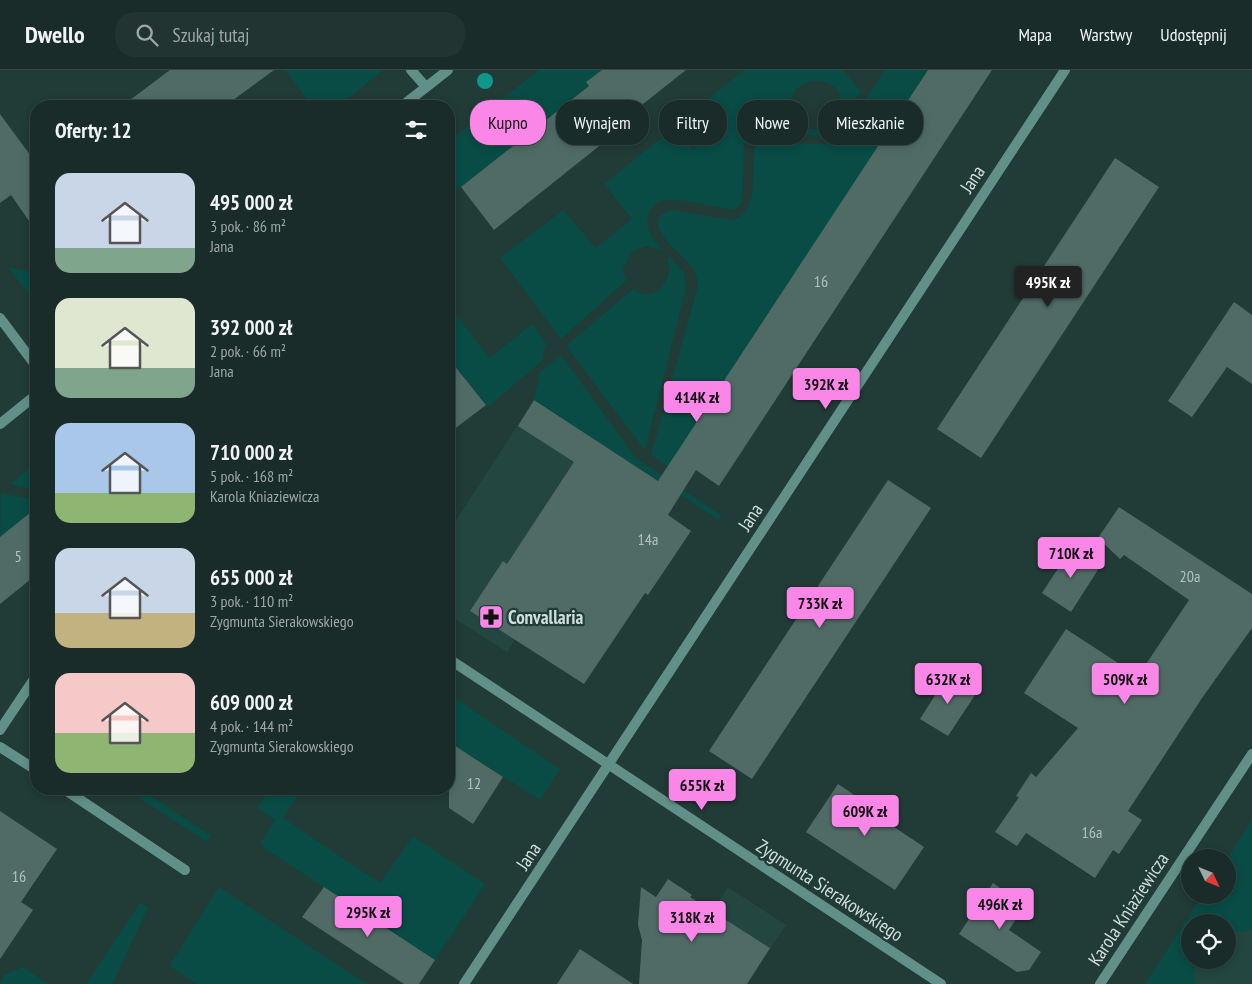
<!DOCTYPE html>
<html lang="pl">
<head>
<meta charset="utf-8">
<style>
	body { margin:0; font-family:"PT Sans Narrow",sans-serif; background:#223431; color:#f1f3f6; height:100vh; display:flex; flex-direction:column; font-size:19px; white-space:nowrap }
	* { box-sizing:border-box; margin:0 }
	p { font-size:16px; color:#9fa7a8 }
	.icon { flex:none; width:28px; height:28px; fill:none; stroke:currentColor; stroke-width:2; stroke-linecap:round; stroke-linejoin:round }
	.map { position:relative; flex:1; overflow:hidden }
	.details { position:absolute; left:30px; top:30px; width:425px; height:695px; display:flex; flex-direction:column; background:#192c29; border-radius:20px; box-shadow:0 2px 8px #0003,0 0 0 1px #374846 }
	.details>* { flex:none }
	.hud { position:absolute; left:470px; top:30px; width:475px; height:45px; display:flex; gap:10px }
	.needle { width:32px; rotate:133deg }
	.controls { position:absolute; left:1181px; top:779px; display:grid; gap:10px }
	.controls a { display:grid; place-items:center; width:55px; height:55px; border-radius:50%; background:#192c29; box-shadow:0 2px 8px #0003,0 0 0 1px #374846; font-size:25px }
	.price { position:absolute; translate:-50% -42px; padding:0 11px; border-radius:5px; background:#fa87e8; color:#111; font-size:16px; line-height:32px; filter:drop-shadow(0 1px 2px #0008) }
	.price::after { content:''; position:absolute; left:50%; top:30px; width:15px; height:11px; margin-left:-8px; background:inherit; clip-path:polygon(0 0,100% 0,50% 100%) }
	.price.selected { background:#222; color:#fff }
	ul { padding:0; list-style:none }
	li { display:flex; align-items:center; gap:15px; height:125px; padding:0 25px }
	li span { display:grid; place-items:center; flex:none; width:140px; height:100px; border-radius:15px; color:#555 }
	li>.icon { margin-inline-start:auto }
	span .icon { width:60px; height:60px; fill:#fffc; stroke-width:1 }
	li b { font-size:21px }
	h2 { display:flex; justify-content:space-between; align-items:center; height:60px; padding:0 25px; font-size:21px }
	.chip { padding:0 18px; border-radius:20px; background:#192c29; box-shadow:0 2px 8px #0003,0 0 0 1px #374846; font-size:18px; line-height:45px }
	.chip.selected { background:#fa87e8; color:#111 }
	header { display:flex; align-items:center; gap:30px; box-sizing:border-box; height:70px; padding:0 25px; background:#192c29; border-bottom:1px solid #374846 }
	header strong { font-size:24px }
	nav { display:flex; gap:28px; margin-inline-start:auto; font-size:18px }
	.search { width:350px; height:45px; background:#223431; display:flex; align-items:center; gap:12px; box-sizing:border-box; padding:0 18px; border-radius:20px; color:#9fa7a8; font-size:19px }
	.map>svg:first-child { display:block }
	.built { fill:#234640; fill-rule:evenodd }
	.green { fill:#084c45 }
	.building { fill:#506b66 }
	.lines { fill:none; stroke-linecap:round; stroke-linejoin:round }
	.service { stroke:#619088; stroke-width:10 }
	.minor { stroke:#619088; stroke-width:10 }
	.tertiary { stroke:#619088; stroke-width:10 }
	.tree { fill:#0f978a }
	.labels { text-anchor:middle; stroke-width:4.5; stroke-linejoin:round; paint-order:stroke }
	.number-label { font-size:16px; fill:#b0c2be }
	.street-label { font-size:19px; fill:#d0dfdc; stroke:#213b37 }
	.poi-label { font-size:19px; font-weight:bold; fill:#d0dfdc; stroke:#213b37; text-anchor:start }
</style>
</head>
<body>
<header>
<strong>Dwello</strong>
<div class="search"><svg class="icon" aria-label="search" viewBox="0 0 24 24"><circle cx="10" cy="10" r="6"/><path d="M15 15l6 6"/></svg>Szukaj tutaj</div>
<nav><a>Mapa</a><a>Warstwy</a><a>Udostępnij</a></nav>
</header>
<div class="map">
<svg width="1252" height="914" viewBox="0 0 1252 914">
	<rect width="100%" height="100%" fill="#213b37"/>
	<g class="built">
		<path d="M534,330L631,393L507,582L449,545V461Z"/>
		<path d="M1252,750V914H1145L1203,825H1228V788ZM1190,852H1228V890H1190Z"/>
		<path d="M728,817L786,855L747,914H665Z"/>
	</g>
	<g class="green">
		<path d="M285,0H383L339,36H312Z"/>
		<path d="M539,0H602L587,12L589,16L453,123L449,117V71Z"/>
		<path d="M744,0H842L861,21L846,46L840,43C852,4 792,0 791,34C791,40 792,46 797,51C808,64 826,62 837,50L841,54L832,63L822,66L757,61L744,74L742,131L738,137L732,140C715,137 682,128 666,130C656,131 649,138 648,147C646,162 654,170 663,181L647,176L632,181L623,199L626,211L561,269L500,188L563,140L596,178L632,149L604,114L675,57L693,80L700,75L680,52Z"/>
		<path d="M885,0H928L668,397L651,385L698,216C697,209 697,203 692,197C683,185 635,150 671,140L732,150C762,141 749,99 756,74L763,72L825,74L838,70Z"/>
		<path d="M669,187L684,203L686,218L645,380L566,276L633,219C653,235 676,210 667,189Z"/>
		<path d="M8,197L36,203V234Z"/>
		<path d="M449,235L489,288L532,254L546,273L542,291L488,337L449,289Z"/>
		<path d="M561,285L636,388L722,446L719,450L534,330L540,302Z"/>
		<path d="M36,393V420L11,414Z"/>
		<path d="M1,423L36,430V447L32,442L0,467Z"/>
		<path d="M449,624L560,699L540,730L449,672Z"/>
		<path d="M126,719H141L211,766L207,772Z"/>
		<path d="M268,719H302L283,748L380,813L413,766L485,814L435,890L264,778L261,772L275,750L258,738L269,720Z"/>
		<path d="M1252,750V860L1228,864V852H1190V890H1198L1194,902L1195,914H1145L1203,825H1228V788Z"/>
		<path d="M219,817L367,914H197L169,896Z"/>
		<path d="M140,833L148,838L112,914H86Z"/>
		<path d="M23,897L48,914H0L5,904Z"/>
	</g>
	<g class="building">
		<path d="M170,0H274L225,36H122Z"/>
		<path d="M602,0H686L619,53L623,57L494,160L461,117L589,16L586,12Z"/>
		<path d="M928,0H992L719,416L696,400L668,445L691,461L648,525L645,523L584,614L470,541L503,491L507,494L574,392L518,356L534,330L658,411Z"/>
		<path d="M0,44L36,93V161L11,125L0,133Z"/>
		<path d="M1115,88L1159,117L981,388L937,359Z"/>
		<path d="M1234,232L1252,245V314L1227,297L1192,347L1168,331Z"/>
		<path d="M449,289L486,335L449,363Z"/>
		<path d="M888,410L931,438L752,709L709,681Z"/>
		<path d="M1119,437L1252,524V558L1202,628L1128,741L1142,750L1119,784L1113,780L1095,808L1026,763L1017,776L995,762L1019,727L1016,726L1031,703L1036,707L1078,658L1024,623L1066,559L1138,606L1189,530L1124,485L1120,489L1098,468Z"/>
		<path d="M36,438V505L0,534V467Z"/>
		<path d="M1072,477L1101,495L1071,542L1042,523Z"/>
		<path d="M948,605L977,622L948,666L920,649Z"/>
		<path d="M449,672L503,707L473,754L449,738Z"/>
		<path d="M838,714L893,751L891,755L924,777L895,820L806,762Z"/>
		<path d="M0,741L57,779L21,832L33,840L0,889Z"/>
		<path d="M668,809L692,825L690,827L770,878L747,914H639L642,870L638,855L641,817L656,827Z"/>
		<path d="M993,813L1025,835L1009,860L1041,882L1029,900L1017,902L959,864Z"/>
		<path d="M324,817L435,890L419,914H404L302,847Z"/>
		<path d="M580,879L633,914H557Z"/>
	</g>
	<g class="lines">
		<g class="service">
			<path d="M411,0L426,17"/>
			<path d="M0,677L36,700"/>
			<path d="M64,719L185,800"/>
		</g>
		<g class="minor">
			<path d="M0,248L36,296"/>
			<path d="M449,589L941,914"/>
			<path d="M0,660L36,606"/>
			<path d="M464,914L1065,0"/>
		</g>
		<g class="tertiary">
			<path d="M402,36L448,0"/>
			<path d="M0,354L36,325"/>
			<path d="M1100,914L1252,684"/>
		</g>
	</g>
	<circle class="tree" cx="485" cy="11" r="8"/>
	<defs>
		<symbol id="pharmacy-square" viewBox="-11 -11 22 22"><rect x="-9" y="-9" width="18" height="18" rx="4" fill="#fa87e8" stroke="#213b37"/><path d="M-2-6h4v4h4v4h-4v4h-4v-4h-4v-4h4Z" fill="#111"/></symbol>
	</defs>
	<g fill-rule="evenodd">
		<use href="#pharmacy-square" x="477" y="533" width="28" height="28"/>
	</g>
	<g class="labels">
		<g class="number-label">
			<text x="821" y="217">16</text>
			<text x="648" y="475">14a</text>
			<text x="18" y="492">5</text>
			<text x="1190" y="512">20a</text>
			<text x="474" y="719">12</text>
			<text x="1092" y="768">16a</text>
			<text x="19" y="812">16</text>
		</g>
		<g class="street-label">
			<text transform="translate(972 109) rotate(-57)" y="7">Jana</text>
			<text transform="translate(750 447) rotate(-57)" y="7">Jana</text>
			<text transform="translate(528 786) rotate(-57)" y="7">Jana</text>
			<text transform="translate(830 820) rotate(33)" y="7">Zygmunta Sierakowskiego</text>
			<text transform="translate(1128 839) rotate(-57)" y="7">Karola Kniaziewicza</text>
		</g>
		<g class="poi-label">
			<text x="508" y="554">Convallaria</text>
		</g>
	</g>
</svg>
<div class="controls">
<a><svg class="needle" viewBox="-14 -14 28 28"><path d="M0-13l5 13h-10z" fill="#e53935"/><path d="M0 13l5-13h-10z" fill="#9fa7a8"/></svg></a>
<a><svg class="icon" aria-label="locate" viewBox="0 0 24 24"><circle cx="12" cy="12" r="6"/><path d="M12 2v4M12 18v4M2 12h4M18 12h4"/></svg></a>
</div>
<b class="price selected" style="left:1048px;top:238px">495K zł</b>
<b class="price" style="left:826px;top:340px">392K zł</b>
<b class="price" style="left:697px;top:353px">414K zł</b>
<b class="price" style="left:1071px;top:509px">710K zł</b>
<b class="price" style="left:820px;top:559px">733K zł</b>
<b class="price" style="left:948px;top:635px">632K zł</b>
<b class="price" style="left:1125px;top:635px">509K zł</b>
<b class="price" style="left:702px;top:741px">655K zł</b>
<b class="price" style="left:865px;top:767px">609K zł</b>
<b class="price" style="left:1000px;top:860px">496K zł</b>
<b class="price" style="left:368px;top:868px">295K zł</b>
<b class="price" style="left:692px;top:873px">318K zł</b>
<div class="hud">
<a class="chip selected">Kupno</a>
<a class="chip">Wynajem</a>
<a class="chip">Filtry</a>
<a class="chip">Nowe</a>
<a class="chip">Mieszkanie</a>
</div>
<section class="details">
<h2>Oferty: 12<svg class="icon" aria-label="filters" viewBox="0 0 24 24"><path d="M4 7h16M4 17h16"/><circle cx="9" cy="7" r="2"/><circle cx="15" cy="17" r="2"/></svg></h2>
<ul>
<li><span style="background:linear-gradient(#c9d6e8 75%,#7fa58c 0)"><svg class="icon" aria-label="home" viewBox="0 0 24 24"><path d="M3 11l9-7 9 7M6 9v11h12V9"/></svg></span><div><b>495 000 zł</b><p>3 pok. · 86 m²</p><p>Jana</p></div></li>
<li><span style="background:linear-gradient(#dfe7d0 70%,#7fa58c 0)"><svg class="icon" aria-label="home" viewBox="0 0 24 24"><path d="M3 11l9-7 9 7M6 9v11h12V9"/></svg></span><div><b>392 000 zł</b><p>2 pok. · 66 m²</p><p>Jana</p></div></li>
<li><span style="background:linear-gradient(#a9c7e8 70%,#8fb573 0)"><svg class="icon" aria-label="home" viewBox="0 0 24 24"><path d="M3 11l9-7 9 7M6 9v11h12V9"/></svg></span><div><b>710 000 zł</b><p>5 pok. · 168 m²</p><p>Karola Kniaziewicza</p></div></li>
<li><span style="background:linear-gradient(#c9d6e8 65%,#c2b280 0)"><svg class="icon" aria-label="home" viewBox="0 0 24 24"><path d="M3 11l9-7 9 7M6 9v11h12V9"/></svg></span><div><b>655 000 zł</b><p>3 pok. · 110 m²</p><p>Zygmunta Sierakowskiego</p></div></li>
<li><span style="background:linear-gradient(#f6c9c9 60%,#8fb573 0)"><svg class="icon" aria-label="home" viewBox="0 0 24 24"><path d="M3 11l9-7 9 7M6 9v11h12V9"/></svg></span><div><b>609 000 zł</b><p>4 pok. · 144 m²</p><p>Zygmunta Sierakowskiego</p></div></li>
</ul>
</section>
</div>
</body>
</html>
